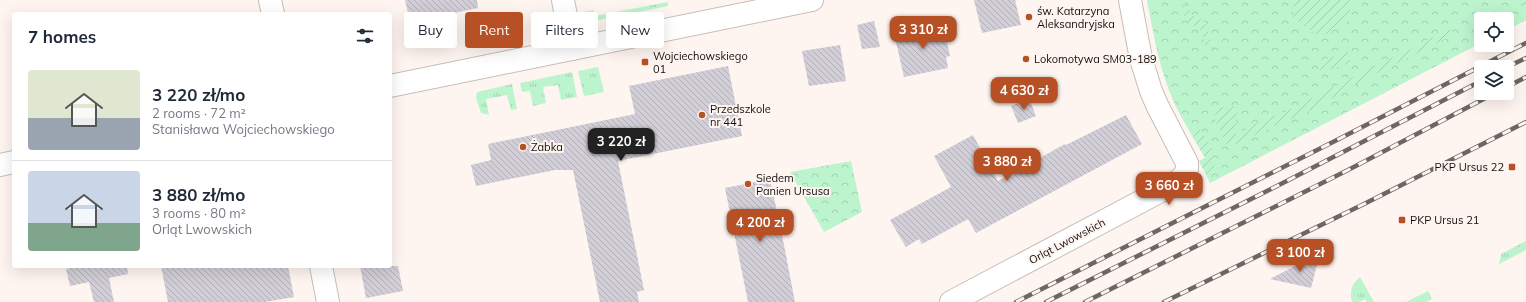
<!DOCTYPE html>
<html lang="en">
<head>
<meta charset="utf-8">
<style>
	body { margin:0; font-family:Mulish,sans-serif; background:#f2f2f3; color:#1f2937; height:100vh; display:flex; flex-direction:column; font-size:15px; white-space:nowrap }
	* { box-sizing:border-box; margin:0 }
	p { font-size:13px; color:#747a83 }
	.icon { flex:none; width:22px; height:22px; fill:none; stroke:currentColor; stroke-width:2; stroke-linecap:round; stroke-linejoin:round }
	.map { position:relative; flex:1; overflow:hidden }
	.details { position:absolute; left:12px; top:12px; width:380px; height:256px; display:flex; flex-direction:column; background:#fff; border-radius:4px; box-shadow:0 4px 16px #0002 }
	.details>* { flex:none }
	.top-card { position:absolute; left:404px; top:12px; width:380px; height:36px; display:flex; gap:8px }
	.fabs { position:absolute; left:1474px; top:12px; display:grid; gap:8px }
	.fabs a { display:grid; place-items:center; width:40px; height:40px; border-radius:4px; background:#fff; box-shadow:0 4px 16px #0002; font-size:20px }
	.price { position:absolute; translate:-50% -34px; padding:0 9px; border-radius:8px; background:#b75125; color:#fff; font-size:13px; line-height:26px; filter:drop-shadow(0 1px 2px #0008) }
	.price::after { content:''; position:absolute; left:50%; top:24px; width:12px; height:9px; margin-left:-6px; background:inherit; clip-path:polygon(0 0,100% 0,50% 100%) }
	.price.active { background:#222; color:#fff }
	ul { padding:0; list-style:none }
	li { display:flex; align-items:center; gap:12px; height:100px; padding:0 16px }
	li+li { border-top:1px solid #e0e1e3 }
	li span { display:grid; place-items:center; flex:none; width:112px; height:80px; border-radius:4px; color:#555 }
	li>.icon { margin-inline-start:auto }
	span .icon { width:48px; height:48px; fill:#fffc; stroke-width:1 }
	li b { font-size:17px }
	h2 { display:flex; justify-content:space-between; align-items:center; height:48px; padding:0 16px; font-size:17px }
	.tag { padding:0 14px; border-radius:4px; background:#fff; box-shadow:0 4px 16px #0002; font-size:14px; line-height:36px }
	.tag.active { background:#b75125; color:#fff }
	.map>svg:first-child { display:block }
	.grass { fill:url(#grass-tufts) }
	.park { fill:url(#park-crowns) }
	.garden { fill:url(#garden-furrows) }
	.building { fill:url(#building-back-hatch) }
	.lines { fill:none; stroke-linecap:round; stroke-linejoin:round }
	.street-casing { stroke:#c7beb9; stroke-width:24 }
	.secondary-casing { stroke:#c7beb9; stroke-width:24 }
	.street { stroke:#fff; stroke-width:22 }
	.secondary { stroke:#fff; stroke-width:22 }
	.rail-casing { stroke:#6c6764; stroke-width:4.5 }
	.rail { stroke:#fef5f0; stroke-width:3; stroke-dasharray:9; stroke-linecap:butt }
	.poi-dot { fill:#b75125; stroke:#fef5f0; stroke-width:1.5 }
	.labels { text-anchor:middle; stroke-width:4; stroke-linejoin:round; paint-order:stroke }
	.poi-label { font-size:11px; fill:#120f0d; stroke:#fef5f0; text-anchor:start }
	.street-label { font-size:11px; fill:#120f0d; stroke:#fef5f0 }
</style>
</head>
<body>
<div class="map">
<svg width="1526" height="302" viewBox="0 0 1526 302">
	<defs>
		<pattern id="grass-tufts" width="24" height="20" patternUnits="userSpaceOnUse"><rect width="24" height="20" fill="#bcf4ce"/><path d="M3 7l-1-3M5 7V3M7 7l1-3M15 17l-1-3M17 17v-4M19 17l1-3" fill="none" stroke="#a1d0b0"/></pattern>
		<pattern id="park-crowns" width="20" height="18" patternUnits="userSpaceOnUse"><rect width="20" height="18" fill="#bcf4ce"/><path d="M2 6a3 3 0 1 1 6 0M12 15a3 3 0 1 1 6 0" fill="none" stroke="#a1d0b0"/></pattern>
		<pattern id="garden-furrows" width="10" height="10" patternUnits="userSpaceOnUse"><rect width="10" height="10" fill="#bcf4ce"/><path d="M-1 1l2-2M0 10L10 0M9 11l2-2" fill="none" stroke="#a1d0b0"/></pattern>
		<pattern id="building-back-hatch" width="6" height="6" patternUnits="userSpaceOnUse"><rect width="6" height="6" fill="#d2ced7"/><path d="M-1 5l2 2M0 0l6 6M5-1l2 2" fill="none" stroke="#b3b0b7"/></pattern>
	</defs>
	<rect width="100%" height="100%" fill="#fef5f0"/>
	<g class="grass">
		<path d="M668,2V6L594,21L586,18L583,12L594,10L595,16Z"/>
		<path d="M598,67L604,92L584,96L578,71Z"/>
		<path d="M572,72L577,97L561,100L558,85L543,87L546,103L533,106L530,91L522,92L520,83Z"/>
		<path d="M512,84L517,109L511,110L507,95L486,99L489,115L481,113L476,98L477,92Z"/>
		<path d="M1526,241V250L1499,264L1501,254Z"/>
		<path d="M1360,277L1374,302H1367L1365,299L1359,302H1352C1349,291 1352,284 1360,277Z"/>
		<path d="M1428,291L1432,299L1426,302H1406Z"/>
	</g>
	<g class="park">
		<path d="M1147,0H1526V20L1507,30V19H1481V43L1210,183L1199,161L1205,158C1193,136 1179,116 1170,93C1158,63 1153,31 1147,0Z"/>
		<path d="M851,161L862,212L824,232L790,172Z"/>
	</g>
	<g class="garden">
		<path d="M1294,0H1351L1349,22L1320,37L1293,18Z"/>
		<path d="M1182,2L1185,3L1191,14L1205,22L1213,48L1206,49L1201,30C1184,20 1185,21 1182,2Z"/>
		<path d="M1449,28L1455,34L1371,76L1309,111L1278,124L1228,148L1214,118L1218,107L1237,106L1236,134L1259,122L1289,110L1382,62L1412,49Z"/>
		<path d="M1348,52L1351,63L1321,72L1318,62Z"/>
		<path d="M1199,128C1209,143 1225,161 1207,176L1199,161L1205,158L1193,137Z"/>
	</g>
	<g class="building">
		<path d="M405,0H477L478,8L410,22Z"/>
		<path d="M974,0H1015L1021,25L982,33Z"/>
		<path d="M874,21L880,47L862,49L857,25Z"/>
		<path d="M943,23L950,56L946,57L948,68L904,77L894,33Z"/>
		<path d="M840,45L846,81L809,86L802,51Z"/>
		<path d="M728,66L742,136L618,161L644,290L637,292L639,302H600L573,170H555L476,186L471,165L491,160L488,144L635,114L629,86Z"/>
		<path d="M1029,98L1036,116L1018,123L1011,106Z"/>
		<path d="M1126,115L1142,144L976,233L968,219L922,244L919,239L906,247L890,220L951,187L934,156L973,135L998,181L1056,149L1065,144L1066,145Z"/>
		<path d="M770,179L783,240L795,302H748L725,188Z"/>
		<path d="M1320,253L1311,288L1270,279Z"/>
		<path d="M79,266H127L128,274L109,278L114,302H94L89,282L70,286L66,269Z"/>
		<path d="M161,266H288L294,297L265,302H168Z"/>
		<path d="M360,266H398L403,291L366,298Z"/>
	</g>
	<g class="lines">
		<defs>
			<g id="street">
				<path d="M270,0L273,14"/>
				<path d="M563,0L572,49"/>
				<path d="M321,266L328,302"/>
				<path d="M951,302L1174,184L1184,176L1187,169V163L1157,105L1151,91L1141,59L1130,0"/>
			</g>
			<g id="secondary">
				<path d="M390,86L812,0"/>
				<path d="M0,165L14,162"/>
			</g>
		</defs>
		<use href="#street" class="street-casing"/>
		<use href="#secondary" class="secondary-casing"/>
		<use href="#street" class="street"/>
		<use href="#secondary" class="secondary"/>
		<defs>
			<g id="rail">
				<path d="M1507,67L1526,58"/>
				<path d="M1507,87L1526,77"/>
				<path d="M1016,302L1333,142L1526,43"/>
				<path d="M1046,302L1277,186L1481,81"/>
				<path d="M1085,302L1350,169L1495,93"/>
				<path d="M1164,302L1366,203L1526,122"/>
			</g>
		</defs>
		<use href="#rail" class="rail-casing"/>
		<use href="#rail" class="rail"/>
	</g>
	<g class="poi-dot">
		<circle cx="1029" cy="17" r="4"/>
		<circle cx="1026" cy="59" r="4"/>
		<rect x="641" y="58" width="8" height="8" rx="2"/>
		<circle cx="702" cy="115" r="4"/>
		<circle cx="523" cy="147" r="4"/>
		<rect x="1508" y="163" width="8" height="8" rx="2"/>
		<circle cx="748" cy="184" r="4"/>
		<rect x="1398" y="216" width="8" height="8" rx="2"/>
	</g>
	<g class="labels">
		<g class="poi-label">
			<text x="1037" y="15">św. Katarzyna<tspan x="1037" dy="13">Aleksandryjska</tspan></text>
			<text x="653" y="60">Wojciechowskiego<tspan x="653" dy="13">01</tspan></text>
			<text x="1034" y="63">Lokomotywa SM03-189</text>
			<text x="710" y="113">Przedszkole<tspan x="710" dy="13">nr 441</tspan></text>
			<text x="531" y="151">Żabka</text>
			<text x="1504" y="171" text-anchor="end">PKP Ursus 22</text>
			<text x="756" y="182">Siedem<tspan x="756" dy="13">Panien Ursusa</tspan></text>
			<text x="1410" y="224">PKP Ursus 21</text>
		</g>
		<g class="street-label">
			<text transform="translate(1067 241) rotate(-28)" y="4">Orląt Lwowskich</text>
		</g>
	</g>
</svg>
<div class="fabs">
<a><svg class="icon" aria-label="locate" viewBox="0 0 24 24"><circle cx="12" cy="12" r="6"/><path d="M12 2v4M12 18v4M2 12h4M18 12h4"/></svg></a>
<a><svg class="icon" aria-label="layers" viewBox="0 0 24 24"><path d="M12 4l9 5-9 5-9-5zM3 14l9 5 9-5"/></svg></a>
</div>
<b class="price" style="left:923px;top:50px">3 310 zł</b>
<b class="price" style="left:1024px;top:111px">4 630 zł</b>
<b class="price active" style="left:621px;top:162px">3 220 zł</b>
<b class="price" style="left:1007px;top:182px">3 880 zł</b>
<b class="price" style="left:1169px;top:206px">3 660 zł</b>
<b class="price" style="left:760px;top:243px">4 200 zł</b>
<b class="price" style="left:1300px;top:273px">3 100 zł</b>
<div class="top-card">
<a class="tag">Buy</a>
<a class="tag active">Rent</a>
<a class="tag">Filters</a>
<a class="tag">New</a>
</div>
<section class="details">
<h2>7 homes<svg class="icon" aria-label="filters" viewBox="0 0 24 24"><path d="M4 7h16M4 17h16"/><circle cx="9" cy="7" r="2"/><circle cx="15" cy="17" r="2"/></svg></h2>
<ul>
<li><span style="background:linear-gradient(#dfe7d0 60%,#9aa5b1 0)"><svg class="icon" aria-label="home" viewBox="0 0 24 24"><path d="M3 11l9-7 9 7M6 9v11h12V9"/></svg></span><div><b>3 220 zł/mo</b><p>2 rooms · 72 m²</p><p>Stanisława Wojciechowskiego</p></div></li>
<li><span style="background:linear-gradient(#c9d6e8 65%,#7fa58c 0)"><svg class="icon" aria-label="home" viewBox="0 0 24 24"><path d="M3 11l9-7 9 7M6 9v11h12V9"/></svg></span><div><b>3 880 zł/mo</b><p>3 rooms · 80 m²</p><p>Orląt Lwowskich</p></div></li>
</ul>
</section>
</div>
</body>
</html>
